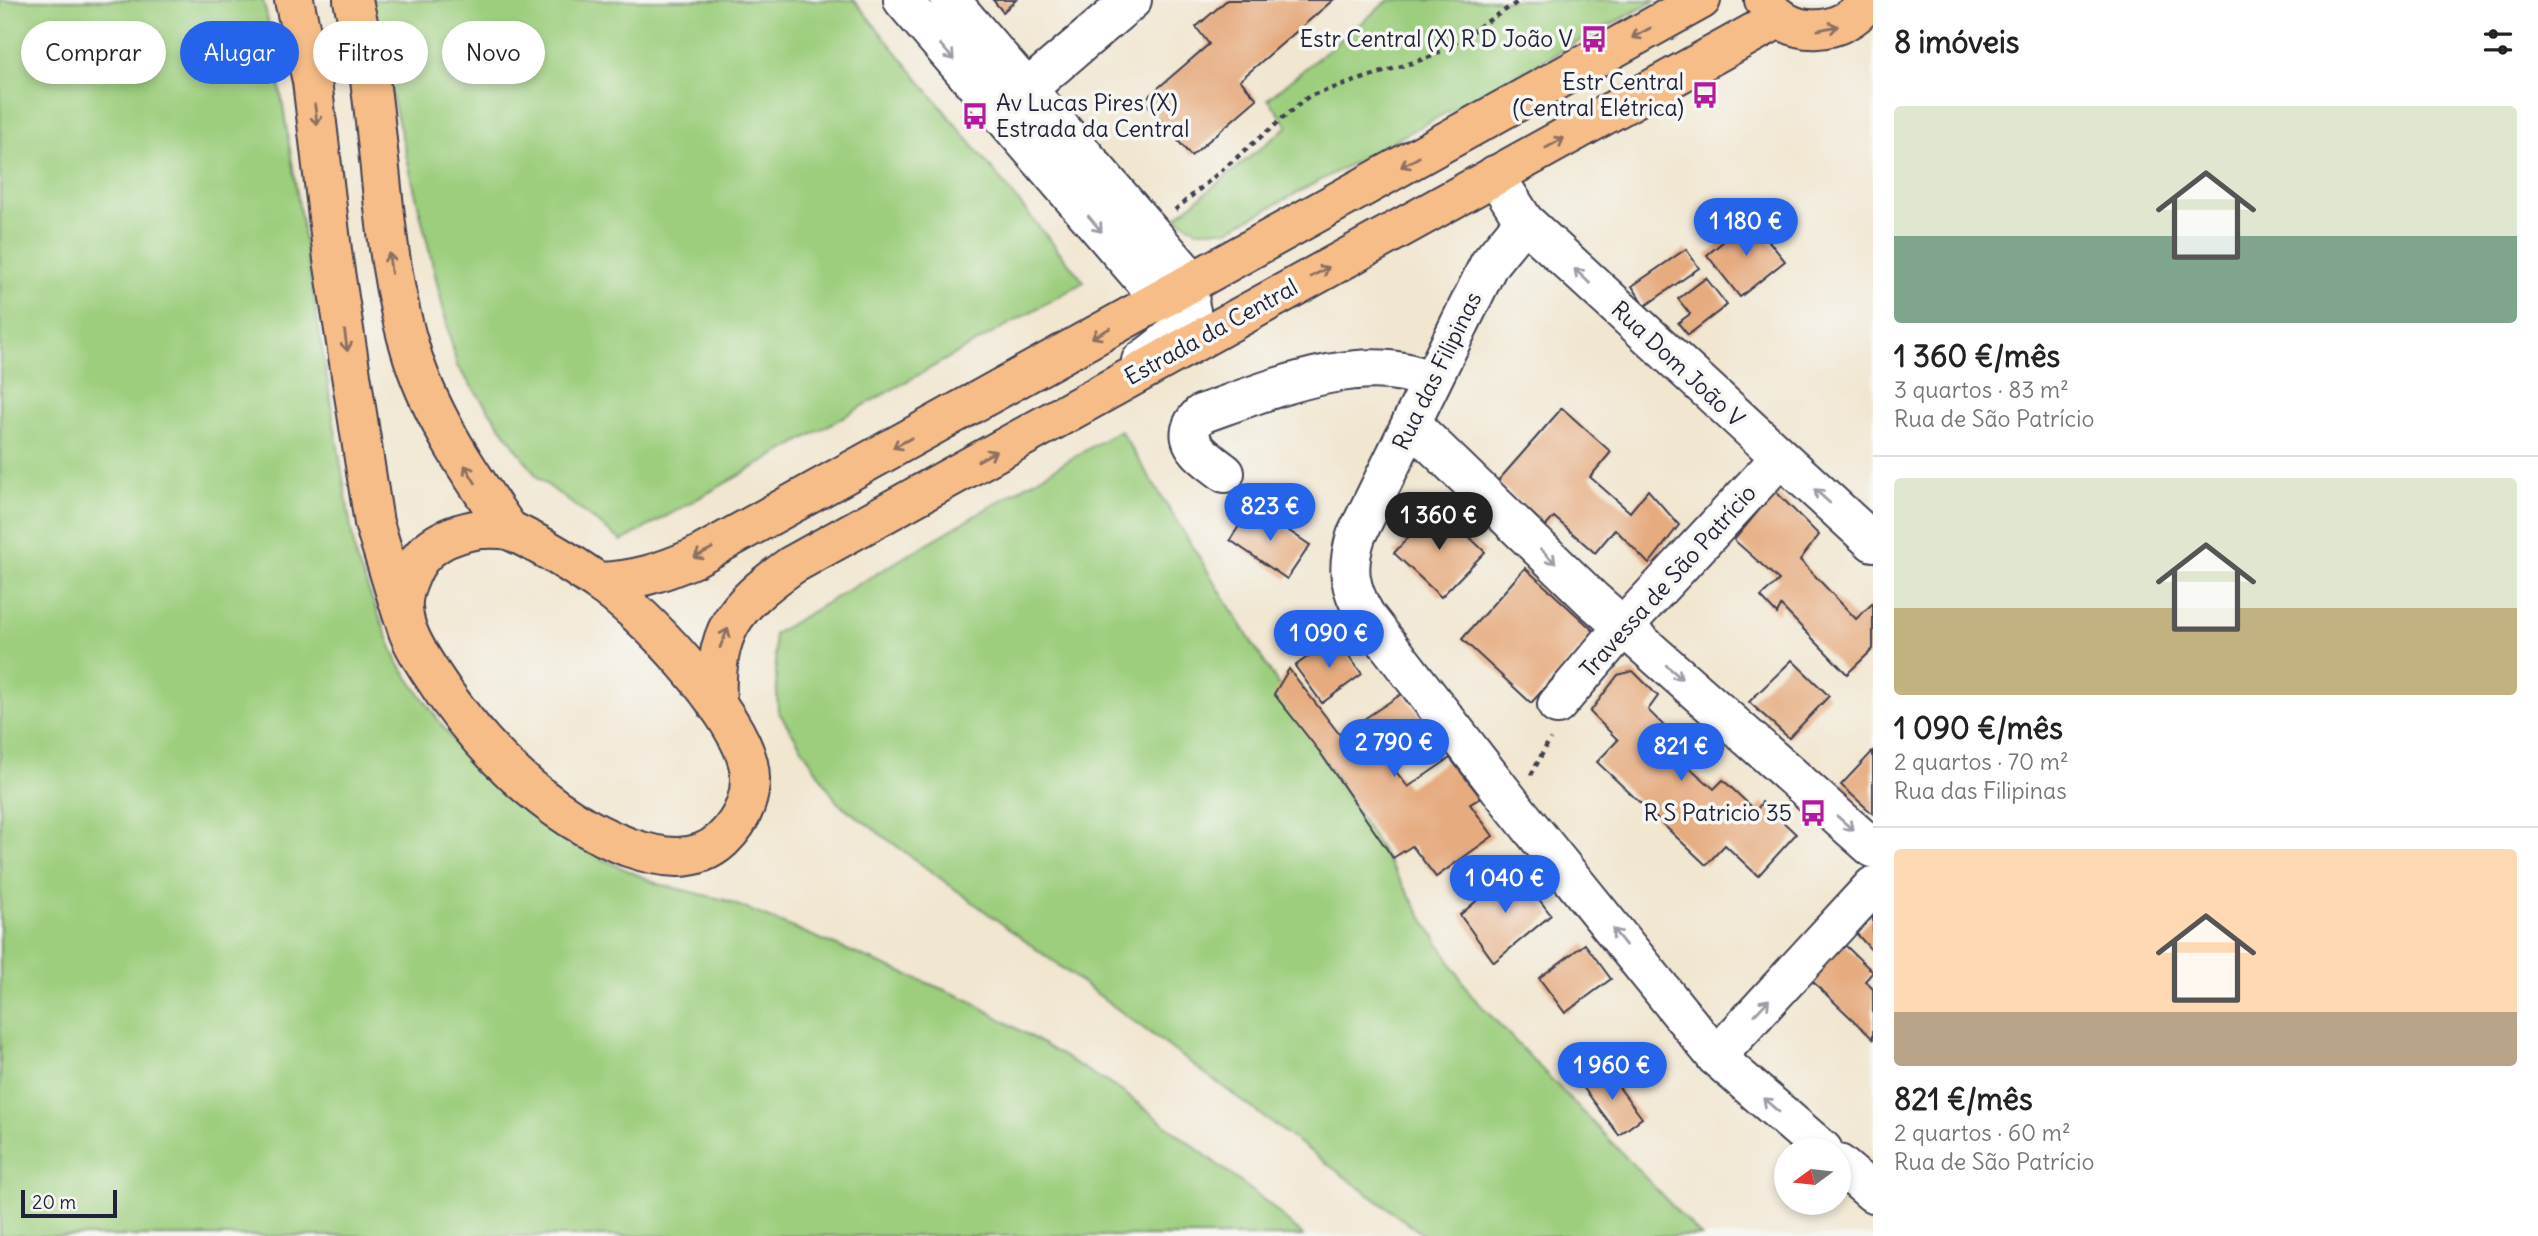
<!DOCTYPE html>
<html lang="pt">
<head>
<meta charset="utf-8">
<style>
	body { margin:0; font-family:Delius,sans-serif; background:#f6f6f6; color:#222; height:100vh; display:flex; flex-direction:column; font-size:26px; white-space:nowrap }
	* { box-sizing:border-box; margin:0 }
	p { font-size:23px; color:#767676 }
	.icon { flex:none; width:38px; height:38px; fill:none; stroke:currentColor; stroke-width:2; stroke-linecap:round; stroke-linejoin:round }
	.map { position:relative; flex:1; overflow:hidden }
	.sheet { display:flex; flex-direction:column; background:#fff; width:665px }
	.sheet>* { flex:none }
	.hud { position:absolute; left:21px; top:21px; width:665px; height:63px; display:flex; gap:14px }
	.needle { width:46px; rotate:255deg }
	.controls { position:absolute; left:1774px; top:1138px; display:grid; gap:14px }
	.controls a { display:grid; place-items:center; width:77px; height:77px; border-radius:50%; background:#fff; box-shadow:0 4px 10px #0003; font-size:35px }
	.scale { position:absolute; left:21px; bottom:18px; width:96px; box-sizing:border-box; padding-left:7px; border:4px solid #22223b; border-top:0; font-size:19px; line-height:24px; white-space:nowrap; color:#22223b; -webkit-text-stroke:5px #f6f6f2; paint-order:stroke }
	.price { position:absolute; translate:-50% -60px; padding:0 16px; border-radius:24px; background:#2563eb; color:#fff; font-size:23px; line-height:46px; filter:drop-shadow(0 2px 4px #0008) }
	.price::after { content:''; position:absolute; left:50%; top:42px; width:21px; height:16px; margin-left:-10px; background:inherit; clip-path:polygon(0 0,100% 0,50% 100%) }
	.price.active { background:#222; color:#fff }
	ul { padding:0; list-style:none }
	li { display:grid; align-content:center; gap:14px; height:371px; padding:0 21px }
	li+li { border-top:2px solid #e0e0e0 }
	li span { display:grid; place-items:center; height:217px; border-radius:7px; color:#555 }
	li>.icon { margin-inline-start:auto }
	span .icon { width:126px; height:126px; fill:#fffc; stroke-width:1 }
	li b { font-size:30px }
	h2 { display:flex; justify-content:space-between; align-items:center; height:84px; padding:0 21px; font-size:30px }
	.chip { padding:0 24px; border-radius:32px; background:#fff; box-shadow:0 4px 10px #0003; font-size:24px; line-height:63px }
	.chip.active { background:#2563eb; color:#fff }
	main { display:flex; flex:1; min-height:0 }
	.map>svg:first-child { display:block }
	.green { fill:#9cce7d; stroke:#5f785c; stroke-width:2 }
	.building { fill:#e6ac80 }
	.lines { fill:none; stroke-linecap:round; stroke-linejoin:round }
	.minor-casing { stroke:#413f51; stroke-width:42 }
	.major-casing { stroke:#413f51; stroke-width:42 }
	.path { stroke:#413f51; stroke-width:4.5; stroke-dasharray:5 5; stroke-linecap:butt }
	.minor { stroke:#fff; stroke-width:38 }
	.major { stroke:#f7bd88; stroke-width:38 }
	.oneway { stroke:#8c7062 }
	.oneway2 { stroke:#9c9ca7 }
	.labels { text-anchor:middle; stroke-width:7; stroke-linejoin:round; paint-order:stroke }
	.poi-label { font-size:23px; fill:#22223b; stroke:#f6f6f2; text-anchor:end }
	.street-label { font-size:23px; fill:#22223b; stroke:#f6f6f2 }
</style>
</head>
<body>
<main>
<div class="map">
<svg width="1873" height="1236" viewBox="0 0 1873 1236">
	<rect width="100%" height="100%" fill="#f6f6f2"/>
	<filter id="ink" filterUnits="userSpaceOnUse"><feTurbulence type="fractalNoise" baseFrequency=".0143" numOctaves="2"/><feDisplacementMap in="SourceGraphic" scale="14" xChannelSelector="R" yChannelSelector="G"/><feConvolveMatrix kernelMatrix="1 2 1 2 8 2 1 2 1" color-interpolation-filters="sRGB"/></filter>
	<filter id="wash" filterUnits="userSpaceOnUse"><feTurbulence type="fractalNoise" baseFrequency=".00686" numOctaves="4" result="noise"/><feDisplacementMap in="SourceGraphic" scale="28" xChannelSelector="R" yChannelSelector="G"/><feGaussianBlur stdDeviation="1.57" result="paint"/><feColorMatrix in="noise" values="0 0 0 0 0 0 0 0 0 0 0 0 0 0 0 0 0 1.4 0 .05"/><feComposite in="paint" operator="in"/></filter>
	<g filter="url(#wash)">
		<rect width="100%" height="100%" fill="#f1e6d0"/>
		<g class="green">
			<path d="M0,0H263L272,38L356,559L398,663L464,756L529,811L602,859L658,884L725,900L969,1000L1123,1092L1269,1204L1303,1236H0Z"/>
			<path d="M369,0H854L1084,282L622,541L538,478L457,366Z"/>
			<path d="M1389,0H1656L1228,230H1196L1176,217L1288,126L1268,99Z"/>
			<path d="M1120,430L1471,995L1701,1236H1425L837,802L778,711L774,634Z"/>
		</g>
		<g id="blocks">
			<g class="building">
				<path d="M993,0H1016L1003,12Z"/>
				<path d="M1227,0H1333L1240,80L1257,99L1191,156L1144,100L1209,44L1196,27Z"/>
				<path d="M1751,219L1785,261L1740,297L1707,255Z"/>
				<path d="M1686,249L1699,268L1645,306L1632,286Z"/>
				<path d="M1706,278L1727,305L1688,335L1678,323L1690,314L1678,299Z"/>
				<path d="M1562,408L1611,452L1590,477L1630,512L1648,490L1679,525L1649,564L1615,529L1595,553L1554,517L1546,526L1497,482Z"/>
				<path d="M1775,491L1819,535L1800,560L1856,619L1873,603V649L1847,674L1781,606L1777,614L1761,597L1779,580L1734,540Z"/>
				<path d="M1252,506L1310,545L1287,579L1230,540Z"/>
				<path d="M1437,506L1485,552L1441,597L1394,553Z"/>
				<path d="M1525,568L1595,632L1531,703L1462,639Z"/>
				<path d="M1335,637L1362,674L1322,703L1295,666Z"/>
				<path d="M1792,660L1829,696L1789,738L1749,702Z"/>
				<path d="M1289,669L1340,735L1403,693L1436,737L1390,764L1408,787L1450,758L1481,798L1470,804L1493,836L1436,877L1412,846L1393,858L1319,751L1274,694Z"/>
				<path d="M1633,671L1658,696L1648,710L1683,745L1674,754L1714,789L1723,780L1756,811L1762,802L1796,834L1758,876L1725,845L1706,865L1597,762L1618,740L1590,712L1618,675Z"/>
				<path d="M1873,751V814L1841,785Z"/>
				<path d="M1515,868L1551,915L1494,962L1460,915Z"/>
				<path d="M1873,916V952L1856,933Z"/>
				<path d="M1585,944L1611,979L1565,1013L1539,978Z"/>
				<path d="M1844,944L1873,972L1865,981L1873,989V1039L1810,979Z"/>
				<path d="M1606,1070L1642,1118L1619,1135L1583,1087Z"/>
			</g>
		</g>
	</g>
	<g filter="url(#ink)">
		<use href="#blocks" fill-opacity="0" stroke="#413f51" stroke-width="2"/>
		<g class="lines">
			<defs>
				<g id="minor">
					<path d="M903,0L1161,300L1178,310L1191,311"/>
					<path d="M950,0L1183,270C1203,317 1175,336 1141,361"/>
					<path d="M1007,106L1132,0"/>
					<path d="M1495,175L1524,221L1873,542"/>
					<path d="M1524,221L1489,264L1356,536C1346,568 1349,588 1366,616L1514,807L1716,1057L1823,1150"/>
					<path d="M1411,424L1593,600L1873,848"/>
					<path d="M1225,473C1205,457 1174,440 1201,414C1264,392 1368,347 1431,382"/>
					<path d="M1557,705L1623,627L1780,458"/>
					<path d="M1716,1057L1873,886"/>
					<path d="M1839,1164L1873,1193"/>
				</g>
				<g id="major">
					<path d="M294,0L312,81L333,259L374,523L402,614"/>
					<path d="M353,0C358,24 365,49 369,73C383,169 383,265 413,358C433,420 472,477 509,530"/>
					<path d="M1764,0C1786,41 1845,37 1868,0"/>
					<path d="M480,529C489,529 502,528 511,531C540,544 572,564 598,582C644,612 735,710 748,763C755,792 743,820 722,840C695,865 660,858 628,847C545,816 476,744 429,670C417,651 404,631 403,608C402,598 406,586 410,577C421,546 449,534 480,529Z"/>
					<path d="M599,582C635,581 662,572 694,558L1701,0"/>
					<path d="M717,705C714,630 732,608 792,565L1780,18"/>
				</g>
			</defs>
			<use href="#minor" class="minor-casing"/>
			<use href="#major" class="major-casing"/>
			<g class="path">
				<path d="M1175,210L1309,96L1433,56L1521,0"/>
				<path d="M1531,775L1550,739"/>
			</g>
			<use href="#minor" class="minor"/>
			<use href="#major" class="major"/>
		</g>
		<defs><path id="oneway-shaft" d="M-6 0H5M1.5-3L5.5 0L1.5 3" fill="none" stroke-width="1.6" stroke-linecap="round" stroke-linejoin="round" transform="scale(1.75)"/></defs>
		<g class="oneway">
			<use href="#oneway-shaft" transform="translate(1828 28) rotate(-12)"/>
			<use href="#oneway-shaft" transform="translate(1641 33) rotate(151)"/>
			<use href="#oneway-shaft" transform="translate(316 115) rotate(83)"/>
			<use href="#oneway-shaft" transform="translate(1555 143) rotate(-29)"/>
			<use href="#oneway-shaft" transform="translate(1410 162) rotate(151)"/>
			<use href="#oneway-shaft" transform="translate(390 263) rotate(-97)"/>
			<use href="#oneway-shaft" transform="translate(1320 272) rotate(-29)"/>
			<use href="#oneway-shaft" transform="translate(1101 333) rotate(151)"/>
			<use href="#oneway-shaft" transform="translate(346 341) rotate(82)"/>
			<use href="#oneway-shaft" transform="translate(902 443) rotate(151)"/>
			<use href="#oneway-shaft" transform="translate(987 456) rotate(-29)"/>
			<use href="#oneway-shaft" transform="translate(470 474) rotate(-121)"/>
			<use href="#oneway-shaft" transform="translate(703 553) rotate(152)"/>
			<use href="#oneway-shaft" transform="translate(724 638) rotate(-67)"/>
		</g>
		<g class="oneway2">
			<use href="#oneway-shaft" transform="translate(947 52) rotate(49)"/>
			<use href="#oneway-shaft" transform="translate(1095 224) rotate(50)"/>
			<use href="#oneway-shaft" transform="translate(1582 276) rotate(-137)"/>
			<use href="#oneway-shaft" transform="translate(1822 496) rotate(-138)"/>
			<use href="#oneway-shaft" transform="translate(1548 556) rotate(44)"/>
			<use href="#oneway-shaft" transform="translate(1674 672) rotate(41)"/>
			<use href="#oneway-shaft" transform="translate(1845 823) rotate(41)"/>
			<use href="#oneway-shaft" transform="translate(1619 937) rotate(-129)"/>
			<use href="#oneway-shaft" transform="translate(1762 1007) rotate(-47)"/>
			<use href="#oneway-shaft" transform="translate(1771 1105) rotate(-139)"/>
		</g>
	</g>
	<defs>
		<symbol id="bus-bare" viewBox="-9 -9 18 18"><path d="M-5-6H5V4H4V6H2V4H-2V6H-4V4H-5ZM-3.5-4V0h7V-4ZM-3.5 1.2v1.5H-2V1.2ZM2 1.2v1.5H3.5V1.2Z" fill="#b5179e" stroke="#f6f6f2" stroke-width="2.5" paint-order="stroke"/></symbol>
	</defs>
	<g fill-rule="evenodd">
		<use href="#bus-bare" x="1575" y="20" width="38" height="38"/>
		<use href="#bus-bare" x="1686" y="76" width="38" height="38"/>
		<use href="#bus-bare" x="956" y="97" width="38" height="38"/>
		<use href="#bus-bare" x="1794" y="794" width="38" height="38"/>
	</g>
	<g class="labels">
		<g class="poi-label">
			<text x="1573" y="47">Estr Central (X) R D João V</text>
			<text x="1684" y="90">Estr Central<tspan x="1684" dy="26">(Central Elétrica)</tspan></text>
			<text x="996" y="111" text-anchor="start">Av Lucas Pires (X)<tspan x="996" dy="26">Estrada da Central</tspan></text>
			<text x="1792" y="821">R S Patricio 35</text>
		</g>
		<g class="street-label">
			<text transform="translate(1211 332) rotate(-29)" y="8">Estrada da Central</text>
			<text transform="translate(1678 364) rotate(43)" y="8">Rua Dom João V</text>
			<text transform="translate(1437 371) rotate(-64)" y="8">Rua das Filipinas</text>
			<text transform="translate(1668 581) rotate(-48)" y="8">Travessa de São Patrício</text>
		</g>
	</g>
</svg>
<div class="controls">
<a><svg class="needle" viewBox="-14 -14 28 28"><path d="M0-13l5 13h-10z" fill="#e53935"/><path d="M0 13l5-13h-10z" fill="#767676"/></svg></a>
</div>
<div class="scale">20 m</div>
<b class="price" style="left:1746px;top:258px">1 180 €</b>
<b class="price" style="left:1270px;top:543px">823 €</b>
<b class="price active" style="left:1439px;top:552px">1 360 €</b>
<b class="price" style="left:1329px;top:670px">1 090 €</b>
<b class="price" style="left:1394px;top:779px">2 790 €</b>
<b class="price" style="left:1681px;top:783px">821 €</b>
<b class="price" style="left:1505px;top:915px">1 040 €</b>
<b class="price" style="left:1612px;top:1102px">1 960 €</b>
<div class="hud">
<a class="chip">Comprar</a>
<a class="chip active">Alugar</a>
<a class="chip">Filtros</a>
<a class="chip">Novo</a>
</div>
</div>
<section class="sheet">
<h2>8 imóveis<svg class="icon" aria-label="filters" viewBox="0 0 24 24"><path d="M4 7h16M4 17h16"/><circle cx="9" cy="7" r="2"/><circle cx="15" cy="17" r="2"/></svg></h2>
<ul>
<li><span style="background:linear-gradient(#dfe7d0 60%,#7fa58c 0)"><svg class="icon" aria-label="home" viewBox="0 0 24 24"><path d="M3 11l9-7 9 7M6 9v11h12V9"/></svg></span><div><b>1 360 €/mês</b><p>3 quartos · 83 m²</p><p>Rua de São Patrício</p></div></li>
<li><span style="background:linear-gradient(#dfe7d0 60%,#c2b280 0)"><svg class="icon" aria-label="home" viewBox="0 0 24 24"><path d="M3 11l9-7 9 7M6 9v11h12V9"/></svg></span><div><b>1 090 €/mês</b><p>2 quartos · 70 m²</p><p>Rua das Filipinas</p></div></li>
<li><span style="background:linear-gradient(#ffd9b3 75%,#b9a48a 0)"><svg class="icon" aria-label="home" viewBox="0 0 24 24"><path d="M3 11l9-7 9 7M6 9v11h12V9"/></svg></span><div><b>821 €/mês</b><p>2 quartos · 60 m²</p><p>Rua de São Patrício</p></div></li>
</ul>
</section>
</main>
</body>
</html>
